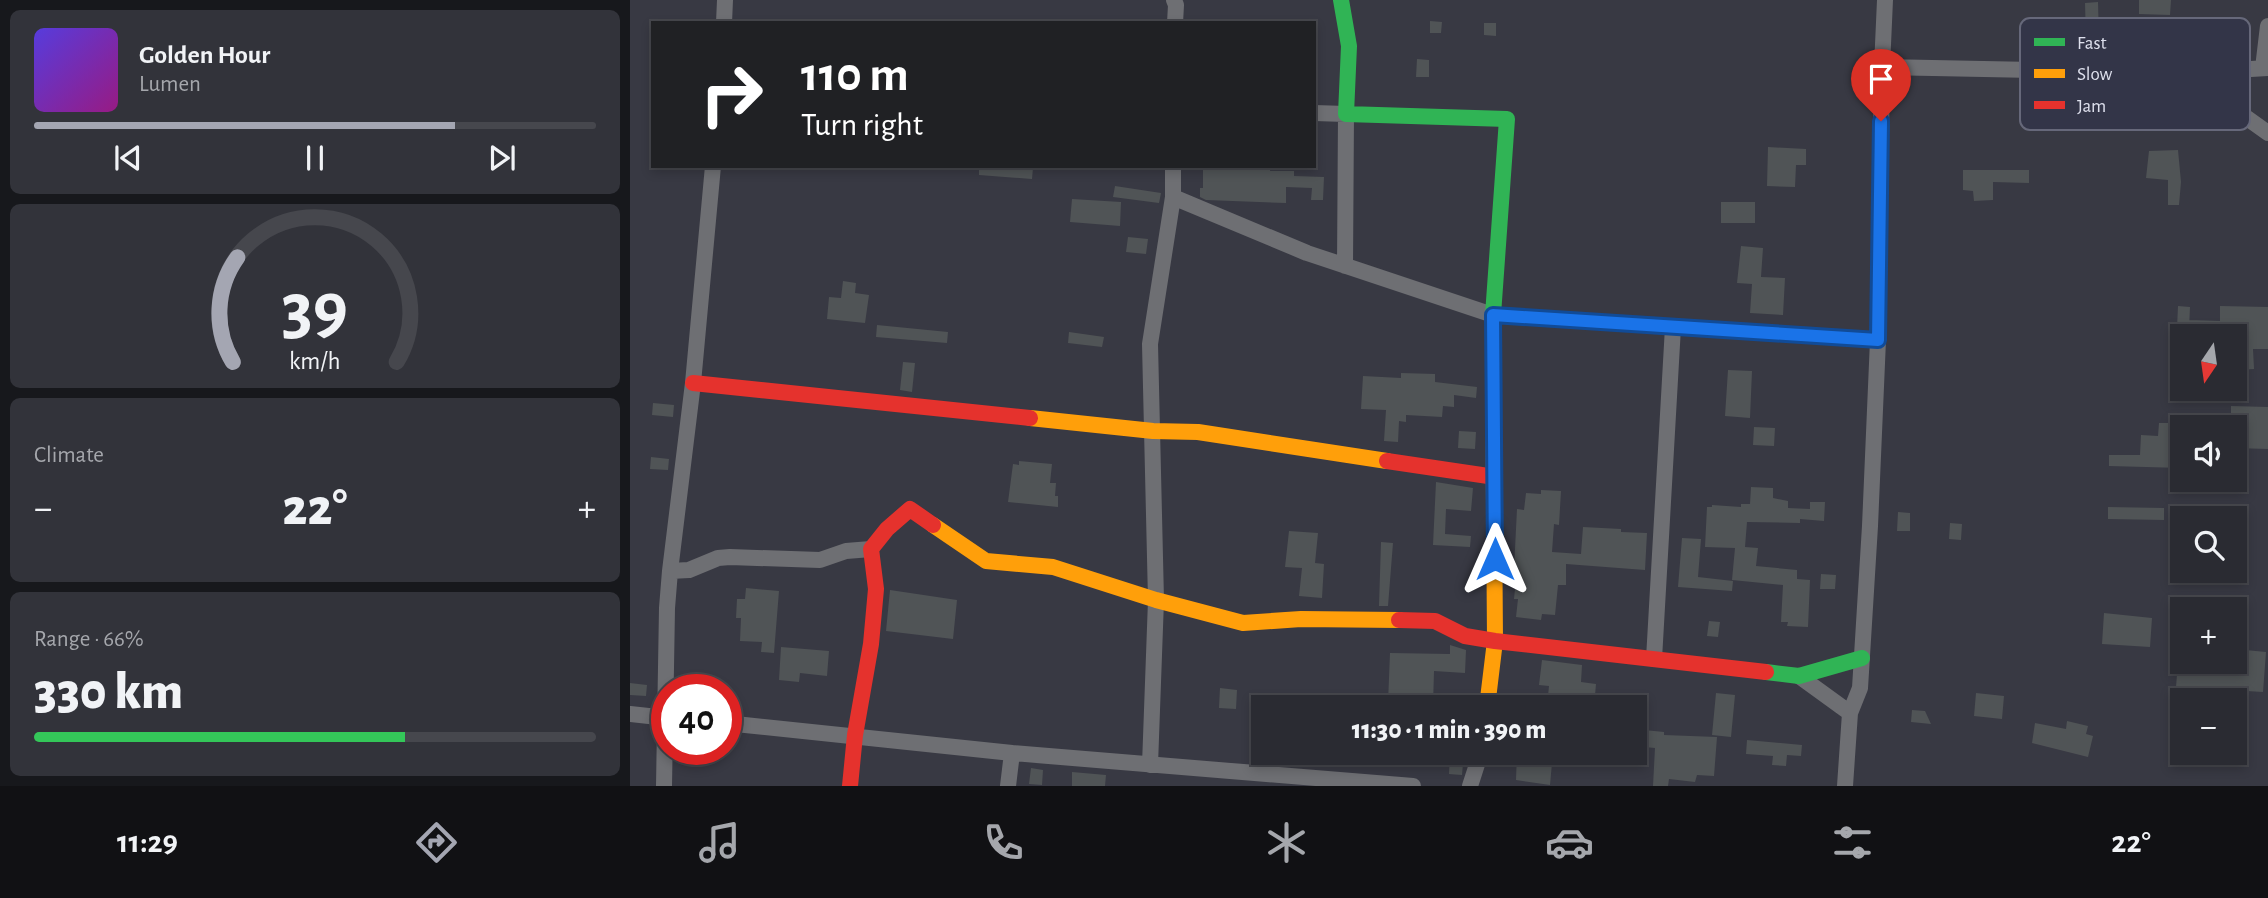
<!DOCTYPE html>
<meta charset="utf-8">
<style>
:root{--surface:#2a2b32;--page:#32333a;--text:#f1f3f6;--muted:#a5a7ac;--line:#46474d;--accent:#a4a6b2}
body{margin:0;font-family:"Alegreya Sans",sans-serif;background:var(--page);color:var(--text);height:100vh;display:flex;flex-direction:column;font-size:26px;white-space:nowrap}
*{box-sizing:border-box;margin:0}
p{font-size:23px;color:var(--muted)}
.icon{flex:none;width:38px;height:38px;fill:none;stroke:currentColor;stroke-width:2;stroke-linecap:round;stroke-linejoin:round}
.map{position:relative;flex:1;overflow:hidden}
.panel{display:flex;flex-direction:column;gap:10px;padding:10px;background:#17181c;width:630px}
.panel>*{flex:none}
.top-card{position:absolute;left:21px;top:21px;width:665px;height:147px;border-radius:0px;box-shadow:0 4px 10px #0003,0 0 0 2px var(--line);background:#202124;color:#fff;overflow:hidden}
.needle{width:46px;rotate:193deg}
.fabs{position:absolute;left:1540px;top:324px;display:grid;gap:14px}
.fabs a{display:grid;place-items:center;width:77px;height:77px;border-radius:0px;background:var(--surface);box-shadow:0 4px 10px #0003,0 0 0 2px var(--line);font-size:35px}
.speed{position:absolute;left:21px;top:674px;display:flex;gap:14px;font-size:35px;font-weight:700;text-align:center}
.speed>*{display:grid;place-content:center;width:91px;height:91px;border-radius:50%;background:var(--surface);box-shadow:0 4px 10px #0003,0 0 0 2px var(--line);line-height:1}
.speed .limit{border:10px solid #d22;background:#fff;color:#111}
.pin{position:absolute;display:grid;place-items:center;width:60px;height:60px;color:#fff;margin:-72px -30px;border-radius:50% 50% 50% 0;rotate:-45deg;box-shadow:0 0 7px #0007}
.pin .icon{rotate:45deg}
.me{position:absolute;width:77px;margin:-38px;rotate:0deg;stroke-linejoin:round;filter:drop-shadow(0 0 5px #0008)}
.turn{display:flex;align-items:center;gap:24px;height:147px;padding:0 35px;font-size:32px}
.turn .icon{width:91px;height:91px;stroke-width:2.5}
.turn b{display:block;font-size:49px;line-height:60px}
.big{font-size:52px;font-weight:800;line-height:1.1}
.panel .tile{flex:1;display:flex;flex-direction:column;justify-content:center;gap:10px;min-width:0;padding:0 24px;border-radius:10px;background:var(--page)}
.panel .dial{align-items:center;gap:0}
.dial svg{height:182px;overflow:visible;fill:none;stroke:var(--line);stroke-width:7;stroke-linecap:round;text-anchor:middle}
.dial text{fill:var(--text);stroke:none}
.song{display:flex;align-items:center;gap:21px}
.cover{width:84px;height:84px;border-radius:10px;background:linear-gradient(135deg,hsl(250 70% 55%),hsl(310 70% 35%))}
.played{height:7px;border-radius:4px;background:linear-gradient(90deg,var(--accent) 75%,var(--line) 75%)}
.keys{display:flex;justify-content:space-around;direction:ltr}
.heat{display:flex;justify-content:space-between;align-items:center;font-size:38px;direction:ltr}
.charge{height:10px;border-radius:5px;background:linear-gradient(90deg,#34c759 66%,var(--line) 0)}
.trip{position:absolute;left:621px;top:695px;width:396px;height:70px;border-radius:0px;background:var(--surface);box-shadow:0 4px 10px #0003,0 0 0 2px var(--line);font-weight:800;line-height:70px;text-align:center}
.menu{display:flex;height:112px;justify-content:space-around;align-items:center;background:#111114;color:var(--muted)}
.menu .icon{width:49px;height:49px}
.menu .selected{color:var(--accent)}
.menu b{font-size:32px;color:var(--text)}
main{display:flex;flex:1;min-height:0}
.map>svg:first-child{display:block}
.building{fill:#505456}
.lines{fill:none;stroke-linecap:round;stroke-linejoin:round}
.street{stroke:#6e6f73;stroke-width:16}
.fast{stroke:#30b455;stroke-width:16}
.slow{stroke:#ff9f0a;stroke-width:16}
.jam{stroke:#e5322d;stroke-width:16}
.route-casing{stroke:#114b97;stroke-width:18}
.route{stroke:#1a73e8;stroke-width:12}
.key{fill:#333548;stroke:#66687a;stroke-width:2}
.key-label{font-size:19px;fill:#dee0ed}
</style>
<main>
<section class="panel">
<div class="tile">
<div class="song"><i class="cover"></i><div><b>Golden Hour</b><p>Lumen</p></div></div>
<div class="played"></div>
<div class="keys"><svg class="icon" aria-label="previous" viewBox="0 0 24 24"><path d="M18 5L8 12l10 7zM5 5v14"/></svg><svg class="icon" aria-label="pause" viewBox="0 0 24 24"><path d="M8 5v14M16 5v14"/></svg><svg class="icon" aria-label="next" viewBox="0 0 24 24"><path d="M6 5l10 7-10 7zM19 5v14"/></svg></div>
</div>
<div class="tile dial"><svg viewBox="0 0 100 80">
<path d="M14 69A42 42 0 1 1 86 69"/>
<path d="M14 69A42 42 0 0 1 16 23" stroke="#a4a6b2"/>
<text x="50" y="56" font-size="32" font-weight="700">39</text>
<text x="50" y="72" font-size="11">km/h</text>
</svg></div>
<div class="tile"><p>Climate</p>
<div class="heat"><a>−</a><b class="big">22°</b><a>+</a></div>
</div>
<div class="tile"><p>Range · 66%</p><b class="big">330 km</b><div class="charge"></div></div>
</section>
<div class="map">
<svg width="1638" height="786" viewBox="0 0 1638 786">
<rect width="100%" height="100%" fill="#383943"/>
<path class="building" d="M1509,0H1541L1540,15L1509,14Z
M1468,2L1469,39H1456L1455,3Z
M800,21L812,22L811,33H800Z
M854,23H866V36L854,35Z
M787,59L799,60V77H786Z
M1138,147L1176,149V165H1166L1165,187L1137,186Z
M1548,150L1551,182L1549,205H1538V180L1516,178L1519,151Z
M349,166L403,168L402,179L349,175Z
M573,166H641L640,171H664V176L694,177L693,200H681L682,188L656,187V203L576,200L570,197V188H573Z
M1333,170H1399V183L1363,182V200L1344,201L1343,191L1333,190Z
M485,186L531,193L529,203L483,197Z
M442,199L491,202L490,226L440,222Z
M1091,202H1125V223H1091Z
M498,237L518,239L516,254L496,252Z
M1111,246L1133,248L1131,277L1155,278L1153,315L1120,313L1122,284L1107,283Z
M213,281L226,283L225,293L239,295L235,323L197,319L199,297L211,298Z
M1548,306L1560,307L1559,329L1547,328Z
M1590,306L1638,307V349H1623L1624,369L1607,370L1606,336L1559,334V320L1590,321Z
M247,325L318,332L317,343L246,337Z
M439,332L474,337L472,347L438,343Z
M273,362L285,363L282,392L270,390Z
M1098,370L1122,371L1120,418L1095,416Z
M771,373L805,374V382L847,387L846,398L824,395V407L813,406L812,417L776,415V422L769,421L768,442L754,441L756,410L731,409L733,376L771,378Z
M23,403L44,405L43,417L22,415Z
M1601,406L1638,407V449L1605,448V421H1601Z
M1538,420H1550V423H1552V468L1479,466V455H1510L1511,435L1528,436L1529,423H1538Z
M1124,427L1145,428L1144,446L1123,445Z
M829,431L846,432L845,449L828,448Z
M21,457L39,459L38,470L20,469Z
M389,461L422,464L420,483H426L425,496H428V507L378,502L383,464L389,465Z
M806,482L843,488L841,511L816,509L815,534L841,536L840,547L803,545Z
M1121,487L1143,488V498L1158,501V508L1180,509V502H1195L1194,521L1170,519V523L1117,522L1115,547L1128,548L1126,566L1167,570V579L1180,580L1178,627L1157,626L1158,622H1151L1153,585L1102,580L1105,548L1075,547L1077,507H1082V505L1111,507V504H1120Z
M911,490L931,491L929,525L924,524L922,552L951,554L953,527L991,529V532L1017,533L1015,570L936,564V585H928L925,615L912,614L911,620L886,617L888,599H884L887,569H884L887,509L894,510L896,493L911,494Z
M1478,507L1534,508V520L1478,519Z
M1268,512L1280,513V531H1267Z
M1320,523L1332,524L1331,540L1319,539Z
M659,531L688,533L685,563L694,564L692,598L669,596L672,568L655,567Z
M1052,538L1071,539L1068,577L1103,581L1102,591L1048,587Z
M751,542L763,543L758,606H749Z
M1191,574L1206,575L1205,589H1190Z
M116,588L149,591L144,653L131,652L132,642L110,641L111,618H106L107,599H115Z
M260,590L327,600L323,639L256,631Z
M1474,613L1522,618L1520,647L1472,644Z
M1079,621L1090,622L1088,637L1077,636Z
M820,645L836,650L835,673L804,671L803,706L758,703L760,653L820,654Z
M151,647L199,651L197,676L170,673L169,682L149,680Z
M1605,649L1636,652L1633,692L1600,690L1599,700H1588V694L1566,691L1565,700H1554L1555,688L1546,687L1548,662H1605Z
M912,660L952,665L951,682L966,684L964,707H934L935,698L918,696L919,686L909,685Z
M0,683L17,685L16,696L0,695Z
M590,688L607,690L606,709L589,708Z
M1086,693L1105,695L1101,737L1082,735Z
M1346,693L1374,696L1372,719L1344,716Z
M1282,710L1295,711L1301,724L1281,722Z
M1437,721L1458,726L1456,734L1463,736L1458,757L1402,743L1405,723L1436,729Z
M1004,729L1034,732V735L1087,737L1084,776L1067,775L1065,782L1039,779L1038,786H1023L1025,748L1004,746Z
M1117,740L1172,745L1171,756L1157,755L1156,766L1142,765L1143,756L1116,754Z
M820,752H834L832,775L819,774Z
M887,752H923L920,785L886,780Z
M401,768L413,770L412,785L399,784Z
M442,772L476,775L475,786H442Z"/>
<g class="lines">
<path class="street" d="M544,0L546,5L545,23
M94,23L95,0
M1252,67L1554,73L1638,68
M1633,68L1638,26
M1554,73L1638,133
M684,113L716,114L715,266
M543,197L677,253L863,315L1248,340
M40,571L63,383L83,166
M1024,659L1043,327
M1169,676L1220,713
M0,714L37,718
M96,723L382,753L783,786
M520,765L526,600L520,344L543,197V166
M34,786L37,608L40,571L59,570L88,558L100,557L190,560L216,551L241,549
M378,786L382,753
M840,786L851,752
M1215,786L1220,713L1230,688L1240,526L1248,340L1252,67L1255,0"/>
<path class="fast" d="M711,0L719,46L716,114L877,119L863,315V364
M1136,672L1169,676L1232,658"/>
<path class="slow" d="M400,418L523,431L568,432L757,461
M303,525L356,561L423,567L526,600L613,623L671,619L769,620
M857,707L865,641L863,364"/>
<path class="jam" d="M63,383L400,418
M757,461L865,477
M769,620L805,621L835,636L865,641L1136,672
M220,786L225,735L241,644L246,589L241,549L257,529L280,509L303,525"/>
</g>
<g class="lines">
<g class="route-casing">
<path id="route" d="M865,559L863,315L1248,340L1251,121"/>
</g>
<use href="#route" class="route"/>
</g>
<rect x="1390" y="18" width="230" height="112" rx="10" class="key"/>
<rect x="1404" y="38" width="31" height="8" fill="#30b455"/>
<rect x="1404" y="69" width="31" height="9" fill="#ff9f0a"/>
<rect x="1404" y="101" width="31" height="8" fill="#e5322d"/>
<g class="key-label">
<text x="1447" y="49">Fast</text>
<text x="1447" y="80">Slow</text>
<text x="1447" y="112">Jam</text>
</g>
</svg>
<div class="fabs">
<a><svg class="needle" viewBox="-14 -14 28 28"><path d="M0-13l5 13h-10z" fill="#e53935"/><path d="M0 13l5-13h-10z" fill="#a5a7ac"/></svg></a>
<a><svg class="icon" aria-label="sound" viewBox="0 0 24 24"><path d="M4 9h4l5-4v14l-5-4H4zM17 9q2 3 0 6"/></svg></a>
<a><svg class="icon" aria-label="search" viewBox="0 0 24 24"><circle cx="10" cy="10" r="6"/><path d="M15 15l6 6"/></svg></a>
<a>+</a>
<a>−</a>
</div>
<div class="speed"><div class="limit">40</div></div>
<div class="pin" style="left:1251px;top:121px;background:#d93025"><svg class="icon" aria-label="arrive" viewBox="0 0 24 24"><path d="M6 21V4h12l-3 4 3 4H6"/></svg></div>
<svg class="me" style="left:865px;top:559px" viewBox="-20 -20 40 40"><path d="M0-17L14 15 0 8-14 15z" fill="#1a73e8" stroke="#fff" stroke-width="4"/></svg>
<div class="trip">11:30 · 1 min · 390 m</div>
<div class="top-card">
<div class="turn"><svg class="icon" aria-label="right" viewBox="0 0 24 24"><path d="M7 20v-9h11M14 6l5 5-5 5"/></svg><div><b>110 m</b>Turn right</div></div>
</div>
</div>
</main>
<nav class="menu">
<b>11:29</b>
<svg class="icon selected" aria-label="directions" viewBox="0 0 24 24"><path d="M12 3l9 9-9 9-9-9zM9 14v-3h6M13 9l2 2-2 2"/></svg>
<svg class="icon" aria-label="music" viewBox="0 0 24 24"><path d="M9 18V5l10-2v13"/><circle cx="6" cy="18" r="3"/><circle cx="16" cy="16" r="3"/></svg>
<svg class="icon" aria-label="phone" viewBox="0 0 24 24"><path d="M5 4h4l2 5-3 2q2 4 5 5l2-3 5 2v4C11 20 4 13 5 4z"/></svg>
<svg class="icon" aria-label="climate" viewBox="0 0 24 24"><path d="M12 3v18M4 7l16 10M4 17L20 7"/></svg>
<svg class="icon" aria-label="car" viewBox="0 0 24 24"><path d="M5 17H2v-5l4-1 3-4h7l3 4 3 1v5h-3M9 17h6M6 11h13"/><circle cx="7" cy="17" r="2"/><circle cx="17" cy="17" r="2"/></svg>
<svg class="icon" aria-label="filters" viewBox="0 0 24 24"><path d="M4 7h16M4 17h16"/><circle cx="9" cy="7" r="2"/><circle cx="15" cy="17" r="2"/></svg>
<b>22°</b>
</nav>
